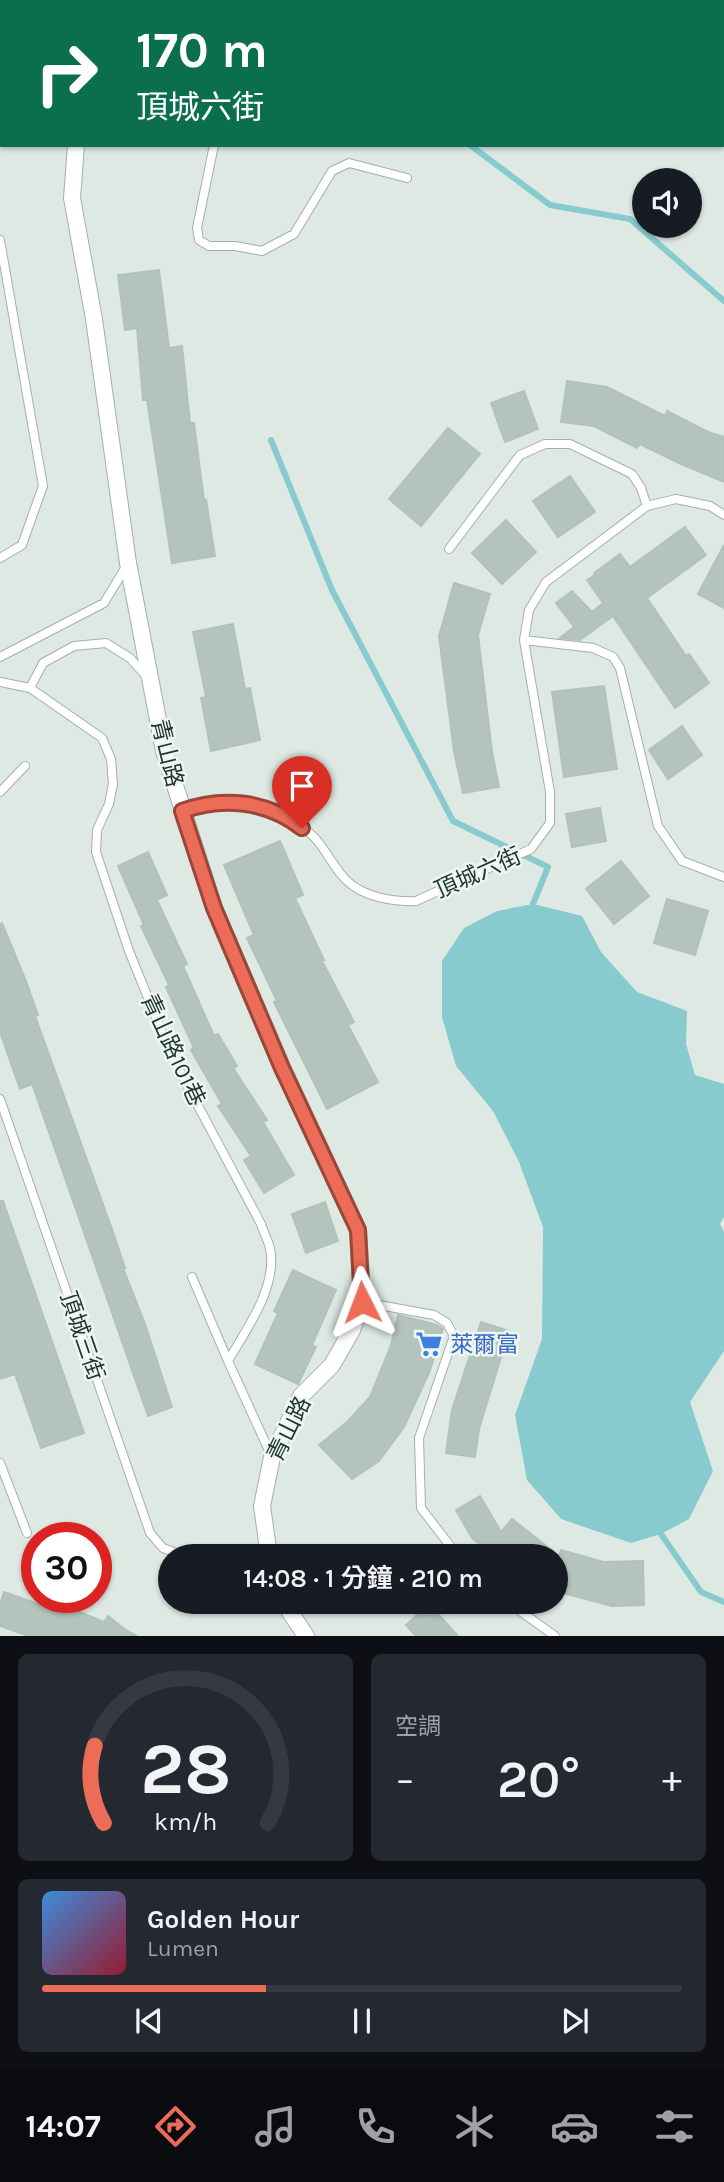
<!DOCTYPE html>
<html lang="zh-TW">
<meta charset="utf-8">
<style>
:root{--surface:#171b24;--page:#242831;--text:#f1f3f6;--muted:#9ea1a6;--line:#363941;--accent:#ed6c58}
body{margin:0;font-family:Karla,"Noto Sans TC",sans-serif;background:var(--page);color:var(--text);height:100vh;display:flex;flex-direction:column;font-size:26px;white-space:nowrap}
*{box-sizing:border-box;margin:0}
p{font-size:23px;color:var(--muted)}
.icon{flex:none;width:38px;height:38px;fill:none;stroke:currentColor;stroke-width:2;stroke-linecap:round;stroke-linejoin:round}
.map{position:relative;height:1636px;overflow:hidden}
.side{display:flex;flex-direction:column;gap:18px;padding:18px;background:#0d0f14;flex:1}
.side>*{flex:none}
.hud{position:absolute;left:0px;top:0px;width:724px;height:147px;box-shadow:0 2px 5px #0004;background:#0b6e4f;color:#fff;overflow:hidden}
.buttons{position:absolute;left:632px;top:168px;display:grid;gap:14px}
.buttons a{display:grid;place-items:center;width:70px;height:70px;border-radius:50%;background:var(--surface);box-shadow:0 2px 5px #0004;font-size:35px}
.speed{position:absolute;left:21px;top:1522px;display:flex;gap:14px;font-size:35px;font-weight:700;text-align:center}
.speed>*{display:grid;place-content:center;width:91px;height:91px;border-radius:50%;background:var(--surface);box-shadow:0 2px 5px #0004;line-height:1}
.speed .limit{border:10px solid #d22;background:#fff;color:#111}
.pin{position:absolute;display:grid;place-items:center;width:60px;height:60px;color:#fff;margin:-72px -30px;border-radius:50% 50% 50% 0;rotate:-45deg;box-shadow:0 0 7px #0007}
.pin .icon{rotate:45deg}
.me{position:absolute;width:77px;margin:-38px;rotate:357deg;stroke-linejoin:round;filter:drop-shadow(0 0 5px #0008)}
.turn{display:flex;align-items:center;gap:24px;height:147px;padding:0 21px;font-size:32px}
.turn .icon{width:91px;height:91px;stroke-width:2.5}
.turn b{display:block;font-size:49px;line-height:60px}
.big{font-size:52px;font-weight:600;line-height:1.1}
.side .widget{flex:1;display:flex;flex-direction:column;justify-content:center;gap:10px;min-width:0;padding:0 24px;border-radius:10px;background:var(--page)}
.side .dial{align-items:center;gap:0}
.dial svg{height:182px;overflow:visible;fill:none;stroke:var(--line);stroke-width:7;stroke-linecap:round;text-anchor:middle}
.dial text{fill:var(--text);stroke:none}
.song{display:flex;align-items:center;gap:21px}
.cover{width:84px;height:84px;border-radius:10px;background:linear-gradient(135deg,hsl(210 70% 55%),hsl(350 70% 35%))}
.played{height:7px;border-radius:4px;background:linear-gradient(90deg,var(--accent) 35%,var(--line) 35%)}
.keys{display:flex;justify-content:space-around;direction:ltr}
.heat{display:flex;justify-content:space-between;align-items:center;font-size:38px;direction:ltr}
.side .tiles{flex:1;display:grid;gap:18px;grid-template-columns:1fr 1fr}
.widget:last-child{grid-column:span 2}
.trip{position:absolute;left:158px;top:1544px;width:410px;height:70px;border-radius:35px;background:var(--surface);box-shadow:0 2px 5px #0004;font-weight:600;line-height:70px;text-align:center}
.tabs{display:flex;height:112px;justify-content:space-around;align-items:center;background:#090b0e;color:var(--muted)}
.tabs .icon{width:49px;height:49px}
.tabs .on{color:var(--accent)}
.tabs b{font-size:32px;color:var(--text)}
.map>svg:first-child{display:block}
.water{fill:#87cbce}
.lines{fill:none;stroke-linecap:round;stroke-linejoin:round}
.stream{stroke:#87cbce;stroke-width:6}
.building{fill:#b4c4bc;stroke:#b1c3b9;stroke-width:2}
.lane-casing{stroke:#a1b1a9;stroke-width:10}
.street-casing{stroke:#a1b1a9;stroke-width:18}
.lane{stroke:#fff;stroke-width:8}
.street{stroke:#fff;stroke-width:16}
.route-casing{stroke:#9a4639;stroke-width:18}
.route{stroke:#ed6c58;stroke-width:12}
.labels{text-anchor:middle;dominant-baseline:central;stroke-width:5;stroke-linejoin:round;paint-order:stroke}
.street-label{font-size:23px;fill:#20392f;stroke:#eff6f1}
.shop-label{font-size:23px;fill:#366cbe;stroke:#eff6f1;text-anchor:start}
</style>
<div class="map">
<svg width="724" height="1636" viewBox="0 0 724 1636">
<rect width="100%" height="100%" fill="#dee9e3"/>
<path class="water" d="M533,904L582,916L601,952L637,992L687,1011L686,1044L695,1075L724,1084V1217L720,1224L724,1232V1351L690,1402L713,1471L689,1519L661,1534L631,1543L561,1519L527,1480L515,1415L542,1339L543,1227L519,1162L493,1111L456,1066L442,1017V961L464,928L497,911Z"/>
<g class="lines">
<path class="stream" d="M203,0L204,2
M470,145L550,205L630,219L724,301
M271,440L332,590L453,821L548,867L533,904
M661,1534L701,1592L724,1602"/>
</g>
<path class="building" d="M159,270L169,348L182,346L190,423H194L204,501L206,500L215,556L172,563L147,400H143L137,328L125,330L118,275Z
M567,381L607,387L665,416L667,411L708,432L724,437V482L681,464L640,444L637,448L594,426L561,422Z
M524,391L538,429L505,442L491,403Z
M448,428L480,454L421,526L389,499Z
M570,476L595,512L558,537L533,501Z
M506,520L536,552L502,584L472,553Z
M685,527L706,555L647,598L686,656L689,654L709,683L675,708L613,616L580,640L560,638L574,627L556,603L572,591L592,612L603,603L587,580L595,575L594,573L620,554L630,567Z
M724,545V608L698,594Z
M454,583L490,594L478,635L492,752L499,787L463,793L454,751L439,636Z
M233,624L245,689L250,688L260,740L211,751L201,698L206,697L193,632Z
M604,686L617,769L564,777L552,692Z
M682,726L702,755L668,779L649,750Z
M600,808L606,841L572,847L566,814Z
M280,841L303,895L295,898L324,960L322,961L354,1022L348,1025L378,1082L327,1109L274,1002L277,1001L247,938L254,935L224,865Z
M148,852L167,895L157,900L187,964L183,966L214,1036L218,1034L237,1066L233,1068L267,1120L263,1122L294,1175L264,1193L244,1160L251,1156L218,1106L222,1104L191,1050L194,1048L166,987L169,985L141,926L144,925L118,866Z
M621,861L649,896L614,924L586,889Z
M667,899L708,911L695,955L654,943Z
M2,923L26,981L38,1015L35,1016L113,1232L125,1268H123L145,1324L172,1407L148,1416L36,1095L32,1084L20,1089L0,1032V924Z
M0,1201H3L84,1433L41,1448L15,1374L0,1379Z
M325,1202L338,1241L306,1253L292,1214Z
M293,1270L336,1290L312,1345L316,1347L298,1384L255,1364L278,1313L274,1311Z
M398,1315L437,1325L443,1329L429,1373L404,1427L379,1461L352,1479L319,1445L347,1422L370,1397L391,1345Z
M481,1322L509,1331L479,1429L475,1457L446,1453L452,1410Z
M480,1496L501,1532L512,1519L559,1556H495L472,1538L456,1510Z
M561,1550L603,1562L643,1561L644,1605L612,1606L555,1591V1573Z
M4,1592L55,1610L58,1603L104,1622L108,1616L127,1631L137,1636H29L0,1626V1604Z
M429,1604L458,1636H416L406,1625Z"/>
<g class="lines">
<g class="lane-casing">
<path id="lane" d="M18,0L19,2
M102,0L104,2
M176,0L177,2
M214,145L197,228L199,240L209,246H235L262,251L294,234L332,171L349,163L407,178
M0,240L43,486L22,545L0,558
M449,549L520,455L545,444H570L632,474L641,488L647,506
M524,640L593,648L613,657L620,668L658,826L682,861L724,877
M0,657L104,603L127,565
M0,682L30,688L102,738L111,759L113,784L109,804L97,830L96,852L129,951L172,1057L261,1224C264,1234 271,1245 271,1255C274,1292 246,1330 228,1361L272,1457
M30,688L43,663L74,646L106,643L130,658L146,676
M0,792L25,766
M182,811C226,795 279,803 313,836C326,849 333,867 346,880C363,897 393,902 416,901L531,849L550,823V792L524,640L529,610L546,582L647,506L676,499L710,506L724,515
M0,1099L150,1533L163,1548L184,1556
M192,1277L228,1361
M362,1302L434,1315L447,1323L454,1336L419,1438L421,1508L458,1556
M0,1463L27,1533
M506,1601L555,1636"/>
</g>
<g class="street-casing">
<path id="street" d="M118,2L119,0
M76,145L72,198L94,319L128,563L164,751L214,908L282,1067L358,1230L362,1302L352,1330L332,1365L301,1396L272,1457L262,1506L269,1556
M285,1601L290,1612L306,1636"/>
</g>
<use href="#lane" class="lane"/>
<use href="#street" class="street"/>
</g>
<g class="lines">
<g class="route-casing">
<path id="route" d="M302,828C267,801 223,796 182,811L214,908L282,1068L358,1230L362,1302"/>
</g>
<use href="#route" class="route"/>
</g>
<defs>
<g id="supermarket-bare" transform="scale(2.1)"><path d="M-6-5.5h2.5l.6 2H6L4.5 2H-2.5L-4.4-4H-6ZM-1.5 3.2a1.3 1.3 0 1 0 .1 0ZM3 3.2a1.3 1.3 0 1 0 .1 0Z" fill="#3f7fe0" stroke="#eff6f1" stroke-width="2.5" paint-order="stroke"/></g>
</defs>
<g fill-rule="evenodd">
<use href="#supermarket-bare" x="429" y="1344"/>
</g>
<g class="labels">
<g class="street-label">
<text transform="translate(167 753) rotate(76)">青山路</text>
<text transform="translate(478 873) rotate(-24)">頂城六街</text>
<text transform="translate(173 1050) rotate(65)">青山路101巷</text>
<text transform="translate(82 1336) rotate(71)">頂城三街</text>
<text transform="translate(289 1429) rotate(-64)">青山路</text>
</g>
<g class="shop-label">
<text x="450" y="1344">萊爾富</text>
</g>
</g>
</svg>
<div class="buttons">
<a><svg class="icon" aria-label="sound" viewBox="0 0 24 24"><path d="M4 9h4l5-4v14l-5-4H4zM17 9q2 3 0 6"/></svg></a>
</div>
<div class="speed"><div class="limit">30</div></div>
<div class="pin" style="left:302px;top:828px;background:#d93025"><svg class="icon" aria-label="arrive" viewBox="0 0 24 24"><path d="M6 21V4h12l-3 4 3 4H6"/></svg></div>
<svg class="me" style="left:362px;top:1302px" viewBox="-20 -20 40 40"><path d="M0-17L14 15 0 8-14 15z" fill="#ed6c58" stroke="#fff" stroke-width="4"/></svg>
<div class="trip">14:08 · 1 分鐘 · 210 m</div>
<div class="hud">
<div class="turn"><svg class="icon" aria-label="right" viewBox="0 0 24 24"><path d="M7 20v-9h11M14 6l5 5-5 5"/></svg><div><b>170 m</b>頂城六街</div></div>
</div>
</div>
<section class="side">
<div class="tiles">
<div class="widget dial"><svg viewBox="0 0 100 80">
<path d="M14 69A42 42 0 1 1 86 69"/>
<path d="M14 69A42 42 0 0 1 10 35" stroke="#ed6c58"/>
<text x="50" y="56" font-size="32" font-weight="700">28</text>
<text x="50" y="72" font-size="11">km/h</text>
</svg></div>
<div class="widget"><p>空調</p>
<div class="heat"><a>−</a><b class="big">20°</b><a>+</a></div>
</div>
<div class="widget">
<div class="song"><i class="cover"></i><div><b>Golden Hour</b><p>Lumen</p></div></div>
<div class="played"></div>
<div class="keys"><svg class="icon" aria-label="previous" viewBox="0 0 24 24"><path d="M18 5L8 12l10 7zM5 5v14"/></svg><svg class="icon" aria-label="pause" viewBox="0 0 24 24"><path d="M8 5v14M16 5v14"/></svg><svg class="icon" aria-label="next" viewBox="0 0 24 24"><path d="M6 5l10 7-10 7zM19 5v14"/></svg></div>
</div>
</div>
</section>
<nav class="tabs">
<b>14:07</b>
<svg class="icon on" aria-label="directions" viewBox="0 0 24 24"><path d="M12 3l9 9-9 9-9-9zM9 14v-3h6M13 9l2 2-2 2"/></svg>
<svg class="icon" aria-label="music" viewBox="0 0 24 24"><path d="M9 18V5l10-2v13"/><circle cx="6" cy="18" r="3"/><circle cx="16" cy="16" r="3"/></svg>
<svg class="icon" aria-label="phone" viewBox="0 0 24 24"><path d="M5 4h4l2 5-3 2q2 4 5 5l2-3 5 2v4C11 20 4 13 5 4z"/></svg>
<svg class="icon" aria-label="climate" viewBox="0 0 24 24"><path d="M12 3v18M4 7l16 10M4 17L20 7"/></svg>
<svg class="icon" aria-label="car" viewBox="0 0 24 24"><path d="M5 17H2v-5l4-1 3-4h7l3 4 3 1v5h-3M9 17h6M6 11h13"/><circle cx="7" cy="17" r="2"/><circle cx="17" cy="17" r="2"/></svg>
<svg class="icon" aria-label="filters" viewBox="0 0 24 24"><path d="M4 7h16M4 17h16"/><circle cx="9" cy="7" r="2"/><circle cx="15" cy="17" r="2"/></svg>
</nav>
